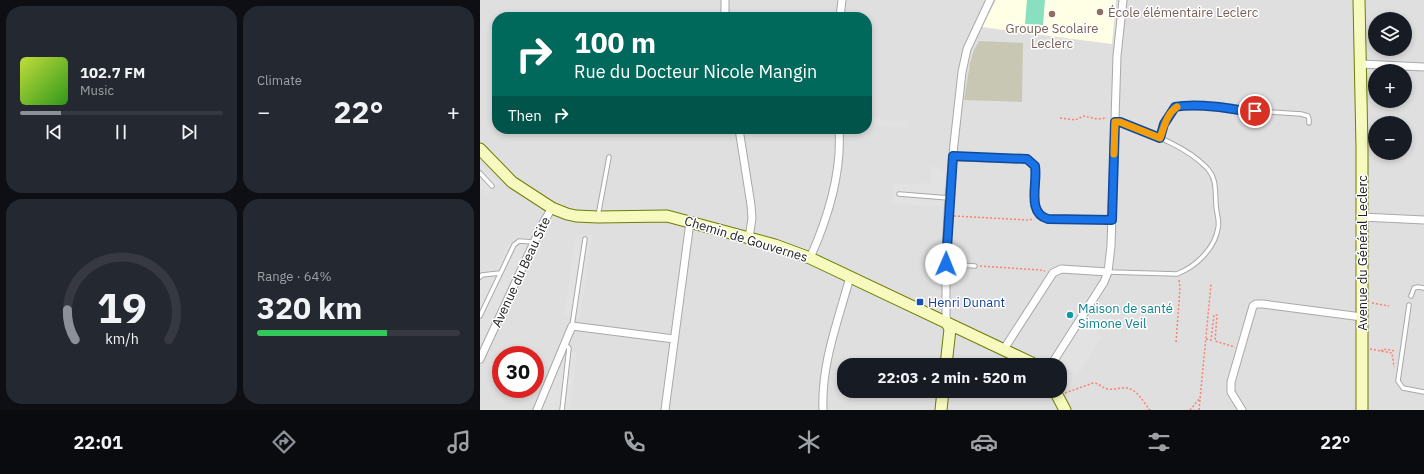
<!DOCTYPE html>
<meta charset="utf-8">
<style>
:root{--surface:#171b24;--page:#242831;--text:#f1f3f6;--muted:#9ea1a6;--line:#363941;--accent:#8c9099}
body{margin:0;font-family:"IBM Plex Sans",sans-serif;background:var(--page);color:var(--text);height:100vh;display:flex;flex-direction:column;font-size:15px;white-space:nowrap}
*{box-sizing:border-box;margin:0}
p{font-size:13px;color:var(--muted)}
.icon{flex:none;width:22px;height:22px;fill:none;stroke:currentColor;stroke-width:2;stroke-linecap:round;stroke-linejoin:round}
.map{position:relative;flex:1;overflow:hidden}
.sheet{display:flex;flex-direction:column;gap:6px;padding:6px;background:#0d0f14;width:480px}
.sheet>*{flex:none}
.hud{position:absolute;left:12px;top:12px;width:380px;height:122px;border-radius:16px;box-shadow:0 2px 6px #0003;background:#00695c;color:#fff;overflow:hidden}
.buttons{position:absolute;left:888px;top:12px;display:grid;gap:8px}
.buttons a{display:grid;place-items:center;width:44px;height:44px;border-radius:50%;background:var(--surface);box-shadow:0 2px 6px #0003;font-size:20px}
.speed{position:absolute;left:12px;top:346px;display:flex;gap:8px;font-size:20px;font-weight:700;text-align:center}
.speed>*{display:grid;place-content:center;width:52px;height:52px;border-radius:50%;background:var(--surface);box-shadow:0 2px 6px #0003;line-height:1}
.speed .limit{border:6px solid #d22;background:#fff;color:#111}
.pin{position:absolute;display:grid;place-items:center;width:34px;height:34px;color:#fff;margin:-17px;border:2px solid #fff;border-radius:50%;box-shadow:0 1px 4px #0007}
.me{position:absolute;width:44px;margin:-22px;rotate:1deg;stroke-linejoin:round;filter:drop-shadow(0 0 3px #0008)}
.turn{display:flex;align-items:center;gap:14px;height:84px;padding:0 16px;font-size:18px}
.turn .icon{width:52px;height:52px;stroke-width:2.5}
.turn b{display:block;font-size:28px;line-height:34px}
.then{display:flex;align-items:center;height:38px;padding:0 16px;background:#0003;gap:8px;font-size:15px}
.big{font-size:30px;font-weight:800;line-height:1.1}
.sheet .card{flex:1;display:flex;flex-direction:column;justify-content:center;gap:6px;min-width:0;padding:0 14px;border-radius:16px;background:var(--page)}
.sheet .dial{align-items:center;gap:0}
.dial svg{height:104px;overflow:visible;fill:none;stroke:var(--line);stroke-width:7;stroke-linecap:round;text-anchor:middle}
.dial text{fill:var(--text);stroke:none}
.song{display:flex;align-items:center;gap:12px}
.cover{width:48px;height:48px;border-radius:6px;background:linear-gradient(135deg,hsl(70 70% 55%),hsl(110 70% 35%))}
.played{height:4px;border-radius:2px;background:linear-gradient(90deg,var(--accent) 20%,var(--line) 20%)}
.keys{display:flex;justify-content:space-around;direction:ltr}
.heat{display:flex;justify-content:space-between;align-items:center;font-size:22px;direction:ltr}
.charge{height:6px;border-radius:3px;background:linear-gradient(90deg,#34c759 64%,var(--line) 0)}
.sheet .tiles{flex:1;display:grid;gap:6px;grid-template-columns:repeat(2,1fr)}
.trip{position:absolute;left:357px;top:358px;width:230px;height:40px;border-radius:16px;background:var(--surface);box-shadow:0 2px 6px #0003;font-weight:800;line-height:40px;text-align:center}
.dock{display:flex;height:64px;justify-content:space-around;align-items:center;background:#090b0e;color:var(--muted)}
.dock .icon{width:28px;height:28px}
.dock .active{color:var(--accent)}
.dock b{font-size:18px;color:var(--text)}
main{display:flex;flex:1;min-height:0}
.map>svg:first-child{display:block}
.residential{fill:#e0dfdf;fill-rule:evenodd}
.education{fill:#ffffe5}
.construction{fill:#c7c7b4}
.pitch{fill:#88e0be}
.parking{fill:#e2e2e2}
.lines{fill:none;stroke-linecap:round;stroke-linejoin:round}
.lane-casing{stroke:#a9a9a9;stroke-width:5.5}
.street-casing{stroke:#a9a9a9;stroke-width:9}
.secondary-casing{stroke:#707d05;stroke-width:13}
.path{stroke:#fa8072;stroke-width:1.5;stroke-dasharray:2 2;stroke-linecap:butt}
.lane{stroke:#fff;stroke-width:3.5}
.street{stroke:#fff;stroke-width:7}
.secondary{stroke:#f7fabf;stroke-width:11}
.route-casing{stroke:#114b97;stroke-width:10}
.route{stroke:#1a73e8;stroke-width:7}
.slow{stroke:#f59e0b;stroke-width:7}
.education-dot{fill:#8d6e63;stroke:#fff;stroke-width:1.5}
.transit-dot{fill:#1a4fb4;stroke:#fff;stroke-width:1.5}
.culture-dot{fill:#0f9aa8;stroke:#fff;stroke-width:1.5}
.labels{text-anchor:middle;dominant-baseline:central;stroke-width:3;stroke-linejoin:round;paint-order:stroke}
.education-label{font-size:13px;fill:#785e54;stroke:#fff;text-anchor:start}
.street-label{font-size:13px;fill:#222;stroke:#fff}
.transit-label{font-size:13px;fill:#164399;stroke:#fff;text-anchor:start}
.culture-label{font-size:13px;fill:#0d838f;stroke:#fff;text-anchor:start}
</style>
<main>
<section class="sheet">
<div class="tiles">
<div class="card">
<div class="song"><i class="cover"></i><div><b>102.7 FM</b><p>Music</p></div></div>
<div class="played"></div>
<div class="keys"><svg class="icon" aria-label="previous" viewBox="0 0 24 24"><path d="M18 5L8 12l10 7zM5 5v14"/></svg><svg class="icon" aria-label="pause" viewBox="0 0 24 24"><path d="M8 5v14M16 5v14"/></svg><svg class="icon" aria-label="next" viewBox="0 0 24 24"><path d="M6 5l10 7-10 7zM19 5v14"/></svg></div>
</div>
<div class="card"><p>Climate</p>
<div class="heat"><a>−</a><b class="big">22°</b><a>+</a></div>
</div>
<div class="card dial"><svg viewBox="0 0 100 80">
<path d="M14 69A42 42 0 1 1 86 69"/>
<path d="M14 69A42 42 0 0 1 8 46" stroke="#8c9099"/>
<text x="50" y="56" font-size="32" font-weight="700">19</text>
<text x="50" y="72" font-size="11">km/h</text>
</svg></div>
<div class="card"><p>Range · 64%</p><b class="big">320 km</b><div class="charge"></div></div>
</div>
</section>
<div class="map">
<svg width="944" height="410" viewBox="0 0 944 410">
<rect width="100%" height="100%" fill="#f2efe9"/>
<path class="residential" d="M0,0H944V410H0ZM17,17H387V129H17ZM895,19H925V49H895ZM895,71H925V101H895ZM895,123H925V153H895ZM21,355H55V389H21ZM364,365H580V391H364Z"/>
<path class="education" d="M516,0H636L632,44L502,27Z"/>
<path class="construction" d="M499,41L543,43L542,102L484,100L490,63L494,50Z"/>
<path class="pitch" d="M547,0H565L563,25L545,24Z"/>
<path class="parking" d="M387,115L405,120L428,122L427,128L403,126L390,123L389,128H387Z
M0,163L19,183L6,195L0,188Z
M452,166L465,171L463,207L413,204L414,184L451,183L450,168Z
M96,234L112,236L100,319L84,317Z
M38,237L54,238L1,348L0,347V271L16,269L27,246Z
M614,303L630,312L616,332L622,336L598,376L577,364Z
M86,351L97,352L90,410H60Z"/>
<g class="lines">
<g class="lane-casing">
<path id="lane" d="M680,138L685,124L695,107L704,105L753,109L767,112L775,111L821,114L828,116L829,119V123
M0,173L12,186
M419,194L469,198
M118,216L129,157
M466,264L495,266
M628,272L697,274C715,267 735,249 738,228C740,221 736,212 736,204C735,190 737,178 726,167C703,144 670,134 640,123L635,122
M0,277L2,275L20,273
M931,296L934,288L938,287L944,288
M929,305L918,381L923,388L944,392
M0,316L34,245L39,241L54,242
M92,326L105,239
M82,410L89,348L85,344"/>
</g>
<g class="street-casing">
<path id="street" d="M245,17V0
M360,17L362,0
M881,64L944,67
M259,129L271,205L272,218L269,238
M473,157L547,159L555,166C558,183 546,212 568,219L632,220
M882,217L944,220
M330,258C347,220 362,172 359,129
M467,323L466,315V250L469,198L474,144L482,72L487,49L510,0
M524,349L573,273L581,269L628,272
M0,359L63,223L72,208
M571,365L624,282L628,272L631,246L637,56L643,0
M57,410L92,326L194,339
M185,410L210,222
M343,410C341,364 358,321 370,277
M762,410L751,392V382L773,306L776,304H783L882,317"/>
</g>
<g class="secondary-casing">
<path id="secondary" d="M879,0L882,147V410
M0,149L32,182L72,208L87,214L96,216L118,217L187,216L269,238L295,245L330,258L556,365
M466,365L470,329L467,323
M575,391L585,410
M461,410L463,391"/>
</g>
<path class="path" d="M580,118L595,120L604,116L617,119L627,118
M474,216L548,220L554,219
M500,266L560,270L565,271
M892,303L909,306
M726,339L731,340L734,315H737L735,341L755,347
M696,342L700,288L699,280
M890,349L912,353L914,367
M901,351L903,349L916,351
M585,393L613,383C619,383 622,388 628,389C634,390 641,387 647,388C658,390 663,402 670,410
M710,410L720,398
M719,410L731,284"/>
<use href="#lane" class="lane"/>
<use href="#street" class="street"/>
<use href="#secondary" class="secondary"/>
</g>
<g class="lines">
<g class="route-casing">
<path id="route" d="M466,264L473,156L547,159L555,166C558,183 546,213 568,219L632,220L635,122H640L680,138L684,124L695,107C710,104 737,106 753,109C761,110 767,112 775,111"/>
</g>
<use href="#route" class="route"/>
<path class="slow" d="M634,154L635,122H640L680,138C684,127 687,113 697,107"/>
</g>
<g class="education-dot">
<circle cx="620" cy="12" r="4"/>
<circle cx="572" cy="14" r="4"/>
</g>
<rect class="transit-dot" x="436" y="298" width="8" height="8" rx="2"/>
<circle class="culture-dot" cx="590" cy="315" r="4"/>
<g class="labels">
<g class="education-label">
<text x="628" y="12">École élémentaire Leclerc</text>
<text x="572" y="28" text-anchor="middle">Groupe Scolaire<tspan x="572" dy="15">Leclerc</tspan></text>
</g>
<g class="street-label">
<text transform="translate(266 239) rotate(17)">Chemin de Gouvernes</text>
<text transform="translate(882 253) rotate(-90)">Avenue du Général Leclerc</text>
<text transform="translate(41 272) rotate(-65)">Avenue du Beau Site</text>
</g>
<g class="transit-label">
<text x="448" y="302">Henri Dunant</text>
</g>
<g class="culture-label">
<text x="598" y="308">Maison de santé<tspan x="598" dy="15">Simone Veil</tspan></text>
</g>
</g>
</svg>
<div class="buttons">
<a><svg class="icon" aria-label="layers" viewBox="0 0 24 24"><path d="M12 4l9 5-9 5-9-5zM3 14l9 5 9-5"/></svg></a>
<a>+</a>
<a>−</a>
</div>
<div class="speed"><div class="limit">30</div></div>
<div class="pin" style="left:775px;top:111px;background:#d93025"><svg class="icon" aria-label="arrive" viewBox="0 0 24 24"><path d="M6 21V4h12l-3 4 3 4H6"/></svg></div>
<svg class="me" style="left:466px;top:264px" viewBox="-20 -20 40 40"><circle r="19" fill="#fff"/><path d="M0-13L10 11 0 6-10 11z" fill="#1a73e8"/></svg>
<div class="trip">22:03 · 2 min · 520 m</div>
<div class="hud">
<div class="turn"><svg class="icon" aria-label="right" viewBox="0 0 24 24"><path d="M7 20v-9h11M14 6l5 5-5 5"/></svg><div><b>100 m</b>Rue du Docteur Nicole Mangin</div></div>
<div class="then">Then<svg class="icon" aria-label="right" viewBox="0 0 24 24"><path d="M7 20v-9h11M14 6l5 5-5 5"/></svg></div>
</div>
</div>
</main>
<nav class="dock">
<b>22:01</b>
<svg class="icon active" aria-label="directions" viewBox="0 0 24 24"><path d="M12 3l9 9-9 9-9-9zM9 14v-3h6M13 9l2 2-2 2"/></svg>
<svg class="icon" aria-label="music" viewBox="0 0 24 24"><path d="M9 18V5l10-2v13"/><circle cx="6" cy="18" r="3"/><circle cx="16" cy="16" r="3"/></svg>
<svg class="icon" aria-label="phone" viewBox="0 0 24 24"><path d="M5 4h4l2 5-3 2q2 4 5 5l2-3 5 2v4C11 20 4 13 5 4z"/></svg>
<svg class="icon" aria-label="climate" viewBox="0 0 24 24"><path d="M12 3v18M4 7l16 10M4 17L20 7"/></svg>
<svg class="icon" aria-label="car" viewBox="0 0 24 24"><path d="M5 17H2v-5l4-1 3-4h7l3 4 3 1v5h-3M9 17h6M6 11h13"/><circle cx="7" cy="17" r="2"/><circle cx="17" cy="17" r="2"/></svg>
<svg class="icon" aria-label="filters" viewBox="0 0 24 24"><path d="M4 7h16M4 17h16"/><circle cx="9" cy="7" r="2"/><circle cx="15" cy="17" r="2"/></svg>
<b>22°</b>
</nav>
